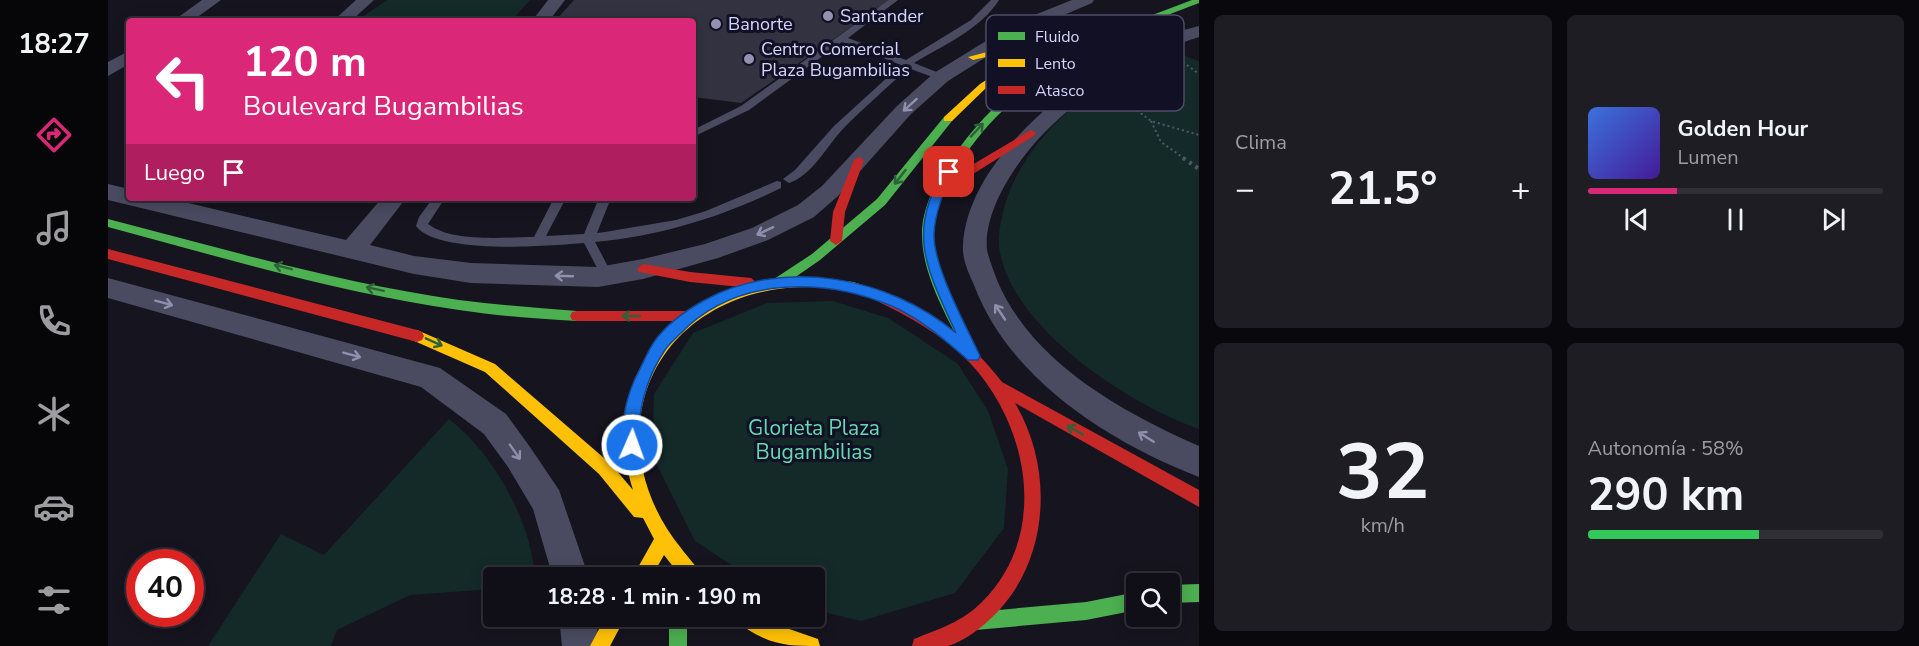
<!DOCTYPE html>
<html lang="es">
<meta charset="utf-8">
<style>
:root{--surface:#100f17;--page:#1e1d24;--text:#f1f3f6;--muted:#9c9ca1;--line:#302f36;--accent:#db2777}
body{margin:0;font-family:"Nunito Sans",sans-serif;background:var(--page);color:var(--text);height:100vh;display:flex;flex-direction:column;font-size:22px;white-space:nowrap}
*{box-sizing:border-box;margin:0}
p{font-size:20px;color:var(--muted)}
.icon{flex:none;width:33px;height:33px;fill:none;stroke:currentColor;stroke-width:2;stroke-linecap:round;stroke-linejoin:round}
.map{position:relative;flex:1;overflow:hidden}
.drawer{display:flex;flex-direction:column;gap:15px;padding:15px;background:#09080d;width:720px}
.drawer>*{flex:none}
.guide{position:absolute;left:18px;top:18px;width:570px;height:183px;border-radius:6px;box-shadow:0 3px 15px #0003,0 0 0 2px var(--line);background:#db2777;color:#fff;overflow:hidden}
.tools{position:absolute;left:1018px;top:573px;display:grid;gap:12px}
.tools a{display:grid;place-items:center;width:54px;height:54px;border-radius:6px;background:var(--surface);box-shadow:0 3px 15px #0003,0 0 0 2px var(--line);font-size:30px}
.speed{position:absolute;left:18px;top:549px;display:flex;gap:12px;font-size:30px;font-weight:700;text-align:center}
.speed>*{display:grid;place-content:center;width:78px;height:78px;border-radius:50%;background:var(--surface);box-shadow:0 3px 15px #0003,0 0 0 2px var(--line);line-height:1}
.speed .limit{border:9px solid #d22;background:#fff;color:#111}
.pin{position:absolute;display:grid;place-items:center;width:51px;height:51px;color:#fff;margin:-26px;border-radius:12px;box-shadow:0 3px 9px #0006}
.me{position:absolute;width:66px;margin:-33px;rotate:2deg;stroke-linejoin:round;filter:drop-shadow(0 0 4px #0008)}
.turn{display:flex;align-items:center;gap:21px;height:126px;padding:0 18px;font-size:27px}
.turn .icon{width:78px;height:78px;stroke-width:2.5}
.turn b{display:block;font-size:42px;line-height:51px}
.then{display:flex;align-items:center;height:57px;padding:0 18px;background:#0003;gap:12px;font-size:22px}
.big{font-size:45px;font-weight:700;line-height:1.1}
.drawer .widget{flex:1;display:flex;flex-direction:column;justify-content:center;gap:9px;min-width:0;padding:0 21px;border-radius:9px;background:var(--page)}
.drawer .dial{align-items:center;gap:0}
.dial b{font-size:78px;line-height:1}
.song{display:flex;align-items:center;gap:18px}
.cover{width:72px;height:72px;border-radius:9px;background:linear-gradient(135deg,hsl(220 70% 55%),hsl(260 70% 35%))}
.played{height:6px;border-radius:3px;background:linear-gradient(90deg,var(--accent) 30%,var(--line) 30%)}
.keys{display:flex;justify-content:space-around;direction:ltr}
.heat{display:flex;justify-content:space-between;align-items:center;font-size:33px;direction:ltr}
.charge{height:9px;border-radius:4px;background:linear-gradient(90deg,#34c759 58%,var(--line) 0)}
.drawer .tiles{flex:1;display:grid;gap:15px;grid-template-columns:repeat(2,1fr)}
.trip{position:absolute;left:375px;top:567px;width:342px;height:60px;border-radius:6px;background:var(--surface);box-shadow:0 3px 15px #0003,0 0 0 2px var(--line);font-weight:700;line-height:60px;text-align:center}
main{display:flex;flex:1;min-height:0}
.tab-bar{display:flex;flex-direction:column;width:108px;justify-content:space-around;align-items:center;background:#060609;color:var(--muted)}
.tab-bar .icon{width:42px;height:42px}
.tab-bar .on{color:var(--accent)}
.tab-bar b{font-size:27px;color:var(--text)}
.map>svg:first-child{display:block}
.green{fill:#132a29}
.building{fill:#333241}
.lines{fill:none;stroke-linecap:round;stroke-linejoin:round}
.path-far1{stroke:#4b5b66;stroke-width:2;stroke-dasharray:2 3;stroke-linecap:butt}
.path{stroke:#4b5b66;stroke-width:4;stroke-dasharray:3 4.5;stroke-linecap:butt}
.lane{fill:#4a4b60;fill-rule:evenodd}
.street{fill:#4a4b60;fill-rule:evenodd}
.fast{fill:#4caf50;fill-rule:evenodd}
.slow{fill:#ffc107;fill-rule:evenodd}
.jam{fill:#c62828;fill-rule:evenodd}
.oneway{stroke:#9090ae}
.oneway2{stroke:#2e603a}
.route{fill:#1a73e8;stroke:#114b97;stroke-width:1.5}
.poi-dot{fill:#9291af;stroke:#111024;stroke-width:2}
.labels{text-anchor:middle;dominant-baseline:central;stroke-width:6;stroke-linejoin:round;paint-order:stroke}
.far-poi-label{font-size:18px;fill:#d6d5fd;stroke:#111024;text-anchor:start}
.park-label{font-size:21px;fill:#64dab2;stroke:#111024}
.key{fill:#111024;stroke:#4c4b65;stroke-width:1.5}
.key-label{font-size:16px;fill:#d6d5fd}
</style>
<main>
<nav class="tab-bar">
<b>18:27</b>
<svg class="icon on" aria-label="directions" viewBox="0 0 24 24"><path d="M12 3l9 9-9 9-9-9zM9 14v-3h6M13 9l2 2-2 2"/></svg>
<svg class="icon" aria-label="music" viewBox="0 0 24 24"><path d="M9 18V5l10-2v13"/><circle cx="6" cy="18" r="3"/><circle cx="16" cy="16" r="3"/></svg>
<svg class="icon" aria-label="phone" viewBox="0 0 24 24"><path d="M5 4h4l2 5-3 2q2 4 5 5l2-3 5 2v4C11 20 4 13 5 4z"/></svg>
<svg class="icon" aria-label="climate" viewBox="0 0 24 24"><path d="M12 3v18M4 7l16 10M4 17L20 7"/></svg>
<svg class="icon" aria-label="car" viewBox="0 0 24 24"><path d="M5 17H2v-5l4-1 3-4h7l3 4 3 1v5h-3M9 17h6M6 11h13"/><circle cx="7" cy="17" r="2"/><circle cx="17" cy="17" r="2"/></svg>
<svg class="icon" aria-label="filters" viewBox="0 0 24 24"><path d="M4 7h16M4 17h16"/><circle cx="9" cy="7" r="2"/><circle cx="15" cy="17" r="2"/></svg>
</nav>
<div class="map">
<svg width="1091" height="646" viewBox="0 0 1091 646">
<rect width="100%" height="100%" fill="#15141f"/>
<path class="green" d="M279,0H422L403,21H248Z
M1055,52H1066L1091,61V429C1021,405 900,326 891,246C890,231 894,215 898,201C923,129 988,82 1055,52Z
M725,301L780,318L850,364L880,411L900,469L896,528L847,593L753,621L707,610L706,578L641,577L587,541L544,455L546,394L585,333L659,303Z
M341,419C374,444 400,485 415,524C422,541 424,560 429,577L386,578L385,589L302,595L229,630L223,646H100L173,534L216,555Z"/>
<path class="building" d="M466,0H782L633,103L585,97V21H447Z"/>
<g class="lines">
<path class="path-far1" d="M1071,59L1091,74
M1005,92L1043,121L1091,135
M1043,121L1053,142L1077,159"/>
<path class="path" d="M1075,158L1091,169"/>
<path class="lane" d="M781,0H790L740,38L798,60L863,20L883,0H891C873,29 834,46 806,63L836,75V79H830L800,68C778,89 754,109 733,131C718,148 703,176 681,183L675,179L687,170L726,126L793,65L734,42L641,110L585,137V130L633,106Z
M669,181L673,182V188C614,217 553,236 487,242L505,276L499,281L495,279L476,243C441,246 329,255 308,226L311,217L325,198H337L320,224C345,243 396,237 426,237L446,198H458L438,236L476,234L491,198H503L489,233L497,232L568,220L598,211Z"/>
<path class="street" d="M94,0H113L84,21H65Z
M248,0H266L243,21H225Z
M440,0H457L441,21H424Z
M964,0H986L984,3L921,30L840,81L803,114L730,196L706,217L660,240L610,258L535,279L490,287L363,283L306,274L0,200V184L21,189V198H59L238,240L274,198H298L262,245L306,256L363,263L490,267L535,259L597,244L644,228L690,205L714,186L789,106L826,73L909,22Z
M1091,26V37C1033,55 982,88 938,131C911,158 875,209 879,250C881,260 886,271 889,280C923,362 1014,412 1091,446V477C1001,442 901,379 866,285C861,274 854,259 855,246C857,197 893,151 927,119C973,76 1029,41 1091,26Z
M21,51V64L0,76V62Z
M0,278L332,368L398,414L422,447L451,490L481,578H445L425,509L400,467L376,434L313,387L0,298Z
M451,616H487L492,646H454Z"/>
<path class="fast" d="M1084,0H1091V3C999,38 912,73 855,158C840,180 825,207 826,234C827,276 851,313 869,349L867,353L862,355L857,353C839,316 814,276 814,234C814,207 829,179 844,158C906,68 985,37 1084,0Z
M840,116L845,119L844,121L777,205L712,260L676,285H666L665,282L666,279L704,254L769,199L836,117Z
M0,219C116,249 232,283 351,300C390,305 429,308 469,311L474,312L476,316L474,320L469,321C429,319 390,316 351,310C232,293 116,258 0,227Z
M1091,584V602L1062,603V585Z
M1029,592V610L978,620L868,630L861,628L859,621L861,614L868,612L978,602Z
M561,616H579V646H561Z"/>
<path class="slow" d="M926,40L929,41V45L865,60L860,57Z
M931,45L938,47L878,88L844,121H836V117L872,84Z
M702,277L745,282L777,292L779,296L772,301C748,293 726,287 701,287C596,286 513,362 535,471C541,499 555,526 573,548C580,558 590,567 595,578H574L556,555L543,578H524L546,539L535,518L526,517L491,474L377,372L304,340L302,336L304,332L309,330L387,364L503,464L525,490C485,365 583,279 702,277Z
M498,616H518L502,646H482Z
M626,616H653L664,623L710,639L712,646C682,646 666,646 639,629C633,625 629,623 626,616Z"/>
<path class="jam" d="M923,130L928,133L927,135L838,191H830V185Z
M751,157L756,160L737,212L734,241L728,245L722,241L725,212L746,160Z
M0,249L309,330L314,332L316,336L314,340L309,342L0,259Z
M535,264L582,272L643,278L649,283L643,288L582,282L531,272L529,269Z
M772,291C821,307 863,342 894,382L1091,490V507L907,403C948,472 941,568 879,622C869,631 854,642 840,646C829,646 815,646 804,646L806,639C831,629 854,622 874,602C941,536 922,427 862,363C835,335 802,317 767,300L765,296Z
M469,311H581L586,312L588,316L586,320L581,321H469L464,320L462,316L464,312Z"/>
</g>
<defs><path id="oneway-shaft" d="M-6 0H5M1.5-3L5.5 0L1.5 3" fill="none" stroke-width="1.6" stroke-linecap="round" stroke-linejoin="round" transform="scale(1.5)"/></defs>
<g class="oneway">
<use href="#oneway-shaft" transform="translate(802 105) rotate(138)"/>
<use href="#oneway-shaft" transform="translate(657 231) rotate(155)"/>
<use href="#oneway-shaft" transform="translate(456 276) rotate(-178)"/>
<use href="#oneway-shaft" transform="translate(56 303) rotate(15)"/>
<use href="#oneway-shaft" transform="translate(892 312) rotate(-124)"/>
<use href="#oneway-shaft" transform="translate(244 355) rotate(15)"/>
<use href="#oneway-shaft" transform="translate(1038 437) rotate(-148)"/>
<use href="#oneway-shaft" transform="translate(407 452) rotate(55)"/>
</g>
<g class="oneway2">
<use href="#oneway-shaft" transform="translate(869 130) rotate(-47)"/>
<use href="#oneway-shaft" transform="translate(792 177) rotate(128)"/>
<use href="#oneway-shaft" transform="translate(175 267) rotate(-166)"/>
<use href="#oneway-shaft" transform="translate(267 289) rotate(-168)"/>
<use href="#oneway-shaft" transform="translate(523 316) rotate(180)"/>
<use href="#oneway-shaft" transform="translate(326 342) rotate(24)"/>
<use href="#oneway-shaft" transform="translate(967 430) rotate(-150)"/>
</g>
<path class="route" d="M841,168L846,172C836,190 827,212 826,234C825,266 858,326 872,356L870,360H860C837,340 814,320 786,307C716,277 628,276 572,334C567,339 561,344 557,350C542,372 532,401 531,428C530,436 533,442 530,450L524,452L519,450C509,428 520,391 531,371C536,361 540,351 546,342C558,325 577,311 595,301C674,257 780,276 848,333C820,271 797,233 837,169Z"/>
<g class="poi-dot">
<circle cx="720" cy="16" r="6"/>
<circle cx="608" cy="24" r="6"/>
<circle cx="641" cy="59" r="6"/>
</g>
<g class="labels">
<g class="far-poi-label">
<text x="732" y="16">Santander</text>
<text x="620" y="24">Banorte</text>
<text x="653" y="49">Centro Comercial<tspan x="653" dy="21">Plaza Bugambilias</tspan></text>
</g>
<g class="park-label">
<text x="706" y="428">Glorieta Plaza<tspan x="706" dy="24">Bugambilias</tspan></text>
</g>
</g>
<rect x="878" y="15" width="198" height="96" rx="9" class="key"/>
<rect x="890" y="32" width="27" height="8" fill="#4caf50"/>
<rect x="890" y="59" width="27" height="8" fill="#ffc107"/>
<rect x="890" y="86" width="27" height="8" fill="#c62828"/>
<g class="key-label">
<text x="927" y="42">Fluido</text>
<text x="927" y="69">Lento</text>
<text x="927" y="96">Atasco</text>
</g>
</svg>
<div class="tools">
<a><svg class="icon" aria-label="search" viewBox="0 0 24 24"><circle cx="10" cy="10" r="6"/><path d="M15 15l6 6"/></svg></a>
</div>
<div class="speed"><div class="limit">40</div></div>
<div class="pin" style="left:841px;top:172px;background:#d93025"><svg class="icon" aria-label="arrive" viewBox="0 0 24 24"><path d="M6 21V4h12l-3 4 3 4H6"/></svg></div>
<svg class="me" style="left:524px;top:445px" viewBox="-20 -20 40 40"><circle r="17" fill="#1a73e8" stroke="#fff" stroke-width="3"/><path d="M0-11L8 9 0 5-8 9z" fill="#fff"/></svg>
<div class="trip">18:28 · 1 min · 190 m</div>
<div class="guide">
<div class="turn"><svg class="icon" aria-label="left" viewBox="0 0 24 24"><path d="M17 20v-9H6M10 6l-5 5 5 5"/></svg><div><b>120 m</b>Boulevard Bugambilias</div></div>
<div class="then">Luego<svg class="icon" aria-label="arrive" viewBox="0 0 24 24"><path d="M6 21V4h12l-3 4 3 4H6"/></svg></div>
</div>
</div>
<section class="drawer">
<div class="tiles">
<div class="widget"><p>Clima</p>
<div class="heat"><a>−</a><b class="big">21.5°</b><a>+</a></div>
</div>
<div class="widget">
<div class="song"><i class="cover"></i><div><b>Golden Hour</b><p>Lumen</p></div></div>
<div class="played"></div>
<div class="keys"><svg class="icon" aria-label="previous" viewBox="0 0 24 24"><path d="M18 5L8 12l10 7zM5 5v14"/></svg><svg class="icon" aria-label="pause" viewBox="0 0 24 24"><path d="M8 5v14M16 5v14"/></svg><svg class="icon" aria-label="next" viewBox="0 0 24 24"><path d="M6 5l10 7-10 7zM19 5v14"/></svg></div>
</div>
<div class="widget dial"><b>32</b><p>km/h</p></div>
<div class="widget"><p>Autonomía · 58%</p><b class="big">290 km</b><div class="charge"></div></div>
</div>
</section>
</main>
